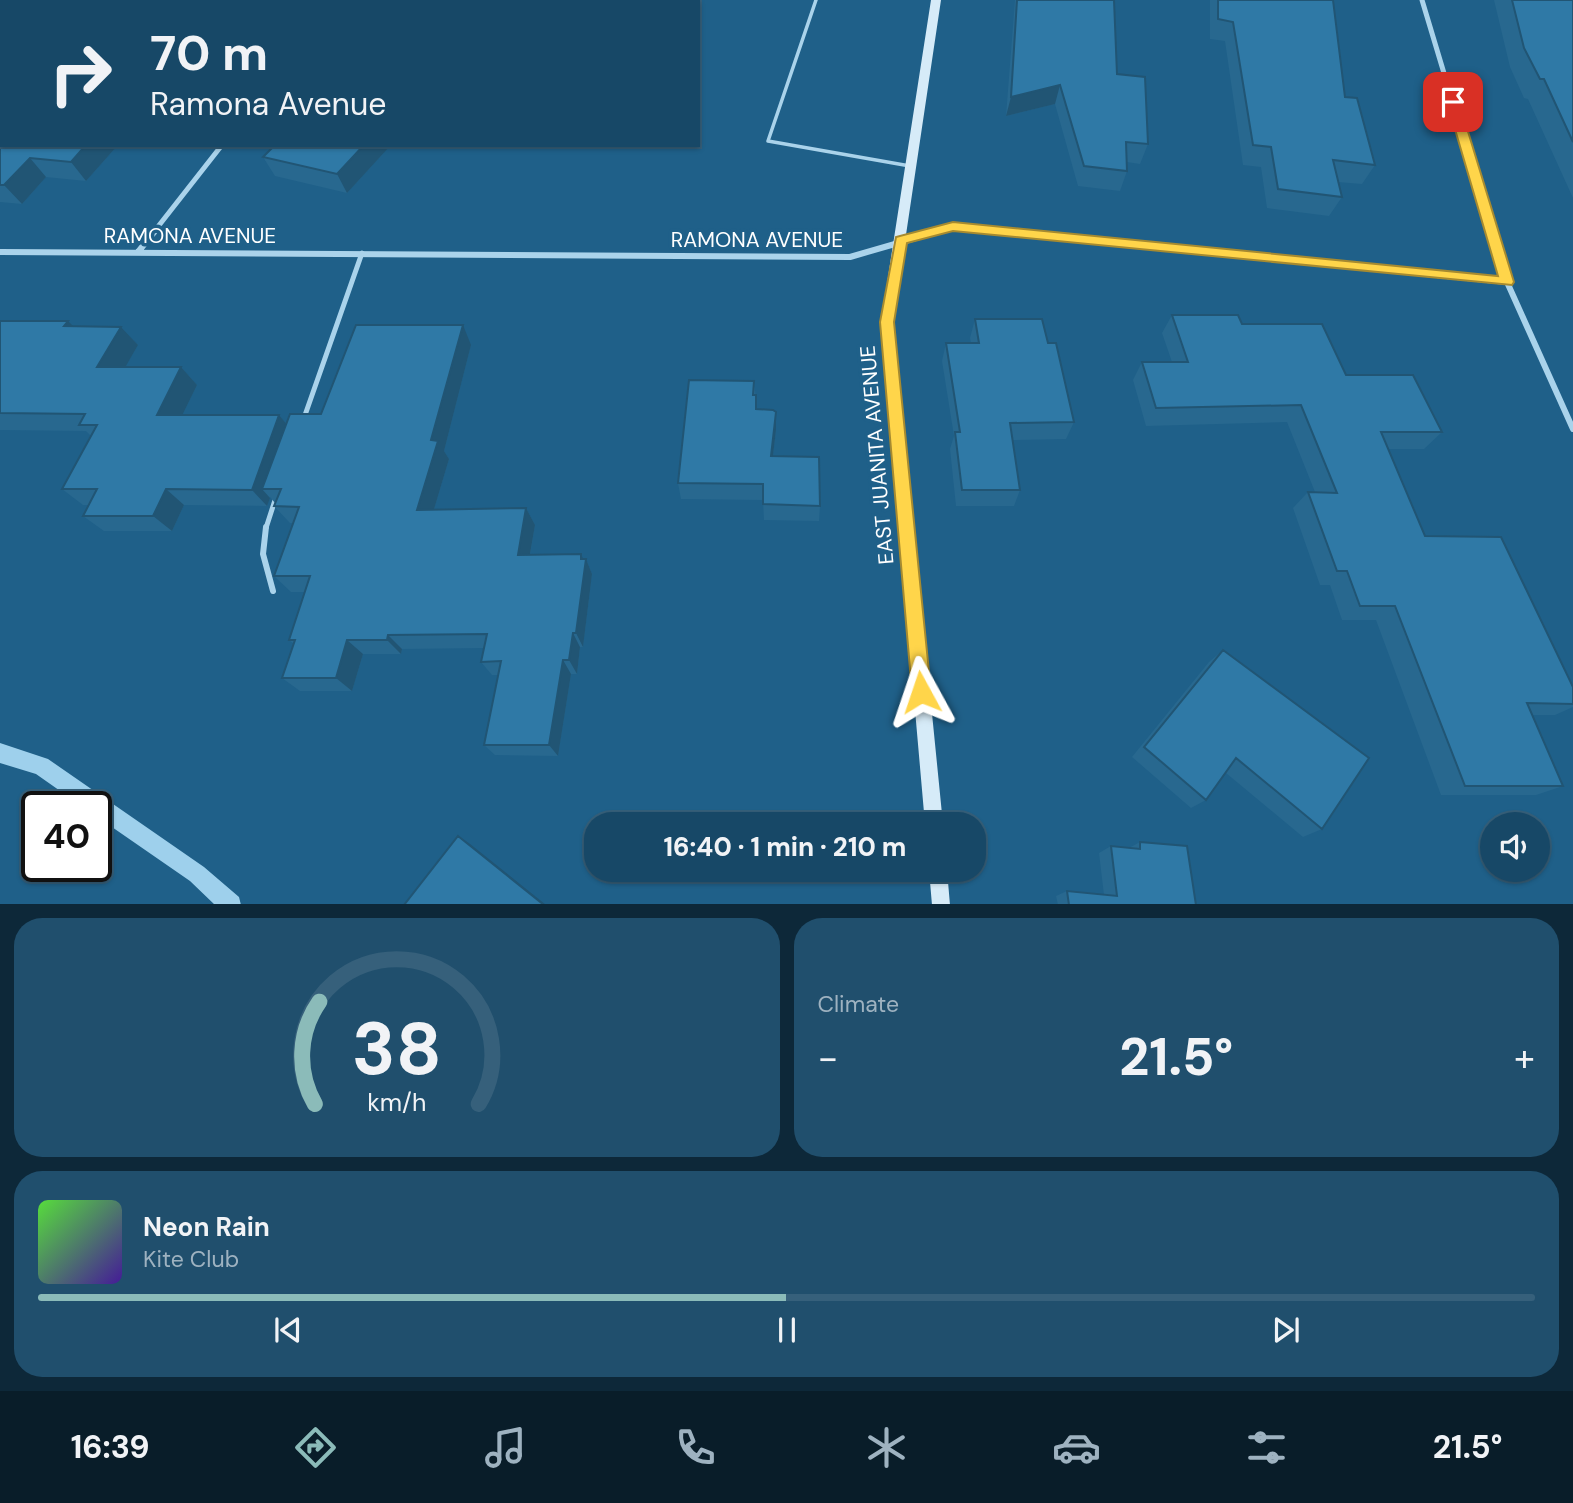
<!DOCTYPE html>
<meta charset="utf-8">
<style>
:root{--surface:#174867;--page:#204f6d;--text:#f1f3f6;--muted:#9eb2c0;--line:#36607b;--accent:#8bbbb9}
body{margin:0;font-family:"DM Sans",sans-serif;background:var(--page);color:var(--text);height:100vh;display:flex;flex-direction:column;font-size:26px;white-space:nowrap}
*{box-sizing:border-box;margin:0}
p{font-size:23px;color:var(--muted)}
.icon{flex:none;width:38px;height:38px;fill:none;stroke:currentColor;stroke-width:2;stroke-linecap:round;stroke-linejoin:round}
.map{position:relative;height:904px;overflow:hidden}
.drawer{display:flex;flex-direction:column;gap:14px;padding:14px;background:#0d2839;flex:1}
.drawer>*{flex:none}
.top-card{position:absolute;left:0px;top:0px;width:700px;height:147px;box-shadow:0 2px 5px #0004,0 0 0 2px var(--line);background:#174867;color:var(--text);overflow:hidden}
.tools{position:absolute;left:1480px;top:812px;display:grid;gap:14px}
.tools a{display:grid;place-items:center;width:70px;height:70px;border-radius:50%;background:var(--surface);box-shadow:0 2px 5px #0004,0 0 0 2px var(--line);font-size:35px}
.speed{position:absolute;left:21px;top:791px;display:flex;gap:14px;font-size:35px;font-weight:700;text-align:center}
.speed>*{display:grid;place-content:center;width:91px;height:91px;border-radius:50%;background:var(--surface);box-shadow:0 2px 5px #0004,0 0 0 2px var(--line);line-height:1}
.speed .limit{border:4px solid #111;border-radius:10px;background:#fff;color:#111}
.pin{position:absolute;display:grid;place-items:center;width:60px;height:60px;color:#fff;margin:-30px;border-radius:14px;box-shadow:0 4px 10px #0006}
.me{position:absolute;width:77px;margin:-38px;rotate:355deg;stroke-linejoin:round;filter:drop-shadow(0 0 5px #0008)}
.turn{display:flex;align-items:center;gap:24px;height:147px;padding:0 35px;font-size:32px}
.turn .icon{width:91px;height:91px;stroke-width:2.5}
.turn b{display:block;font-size:49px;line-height:60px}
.big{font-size:52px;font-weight:800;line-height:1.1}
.drawer .widget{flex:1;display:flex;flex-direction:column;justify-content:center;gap:10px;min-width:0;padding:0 24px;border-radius:28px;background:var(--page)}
.drawer .dial{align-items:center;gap:0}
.dial svg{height:182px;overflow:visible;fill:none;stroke:var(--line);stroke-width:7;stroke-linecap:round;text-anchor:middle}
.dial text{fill:var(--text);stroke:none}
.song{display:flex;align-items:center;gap:21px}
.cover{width:84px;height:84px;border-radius:10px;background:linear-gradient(135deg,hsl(110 70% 55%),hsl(260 70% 35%))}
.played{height:7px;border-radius:4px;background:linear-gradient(90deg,var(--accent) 50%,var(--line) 50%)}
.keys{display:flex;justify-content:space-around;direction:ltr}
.heat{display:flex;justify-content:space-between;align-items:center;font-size:38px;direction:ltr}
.drawer .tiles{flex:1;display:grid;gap:14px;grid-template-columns:1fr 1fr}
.widget:last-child{grid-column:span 2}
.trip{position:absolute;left:584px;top:812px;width:402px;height:70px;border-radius:28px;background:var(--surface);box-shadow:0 2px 5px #0004,0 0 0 2px var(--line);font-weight:800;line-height:70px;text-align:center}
.menu{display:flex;height:112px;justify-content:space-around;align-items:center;background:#091d29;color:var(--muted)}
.menu .icon{width:49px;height:49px}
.menu .selected{color:var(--accent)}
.menu b{font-size:32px;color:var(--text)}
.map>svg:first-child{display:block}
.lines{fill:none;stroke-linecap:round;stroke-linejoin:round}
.stream{fill:#9ed0ec;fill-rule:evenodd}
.lane-far2{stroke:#aad3eb;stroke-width:3.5}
.lane-far1{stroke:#aad3eb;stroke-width:5}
.lane{stroke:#aad3eb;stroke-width:6}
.street-far1{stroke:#aad3eb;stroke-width:5}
.street{stroke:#aad3eb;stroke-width:6}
.secondary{fill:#d6ebf8;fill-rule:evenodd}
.wall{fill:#28688f}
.shaded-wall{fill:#215574}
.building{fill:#2f79a6;stroke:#215574;stroke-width:2}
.route{fill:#ffd54a;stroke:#a68a30;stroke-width:2}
.labels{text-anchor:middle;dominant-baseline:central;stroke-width:7;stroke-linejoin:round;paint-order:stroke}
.street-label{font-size:21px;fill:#fff;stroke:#1f6089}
</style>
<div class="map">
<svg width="1573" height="905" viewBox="0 0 1573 905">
<rect width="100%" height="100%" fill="#1f6089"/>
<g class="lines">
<path class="stream" d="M0,743L48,759L204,867L239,897L241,905H215L190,881L96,816V807H83L36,774L0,763Z"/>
<path class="lane-far2" d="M816,0L768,141L910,166"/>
<path class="lane-far1" d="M304,418L362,253
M266,528L276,497"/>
<path class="lane" d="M266,527L263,554L273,591"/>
<path class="street-far1" d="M1422,0L1492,233
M363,2L365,0
M153,233L222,145
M934,233L953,227L1010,233"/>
<path class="street" d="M992,231L1507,282
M1492,231L1507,282L1573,429
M0,252L850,257L940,231
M138,252L155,231"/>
<path class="secondary" d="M931,0H941L893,322L943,824H925L881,322Z
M929,870H947L950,905H932Z"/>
</g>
<path class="wall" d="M0,0H281L279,2H2V145H118L86,181L46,177L22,204L0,202Z
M490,0H567L566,2H490Z
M1015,0H1114L1117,74L1148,144L1140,164L1127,162V171L1120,191L1078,186L1055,104L1006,116Z
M1210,0H1333L1345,97L1375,165L1362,184L1338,182L1342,197L1329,216L1267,208L1261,167L1243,165L1225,41L1210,39Z
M1494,0H1573V198L1528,99L1524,98L1510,67Z
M275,145H391L347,193L275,176L263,157Z
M1172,315L1242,324L1346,375L1442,432L1424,449H1388L1425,536L1573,687V707L1555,715H1532L1563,786L1536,795H1441L1376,620H1342L1330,585H1320L1293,508L1308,492H1315L1287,422L1146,426L1133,380L1142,362H1172L1162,333Z
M975,319L1048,343L1074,422L1066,439L1012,440L1020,490L1014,506H956L950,449L954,436L942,361L946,343H971L970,338Z
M0,321L73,326L121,327L138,345L125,367H181L197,385L182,415H279L286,424L321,414L471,345L444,451L449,459L434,509L526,508L535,525L530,555L586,559L592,574L583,647H580L577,674H571L558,756L495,755L484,745L499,675H492L481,662L484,648L402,649L401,654H363L352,691H300L282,678L294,644L289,640L305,592H291L274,576L293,523H290L274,506L275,503L270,497L267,506L184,505L172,531H104L83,516L89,505H83L62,489L91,436L86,431L0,430Z
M754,381L757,409L776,412V430L773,456L820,506L819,521L764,520L763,500L681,499L678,483Z
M1223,650L1322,829L1303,837L1226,773L1206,800L1191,808L1132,757L1209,662Z
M1140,842L1196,905H1058L1056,896L1067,891L1104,895L1099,853L1111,846L1129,848Z"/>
<path class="shaded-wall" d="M247,0H281L279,2H245Z
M550,0H567L566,2H550Z
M1060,85L1055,104L1006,116L1011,97Z
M86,145H118L86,181L71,162Z
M364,145H391L347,193L337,174Z
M30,158L46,177L22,204L4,185Z
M68,321L86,339L64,326Z
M463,325L471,345L444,451L449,459L429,526L417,510L431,440Z
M121,327L138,345L115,385L97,367Z
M181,367L197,385L174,432L157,415Z
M776,412V430L771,473V456Z
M279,415L293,432L262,489L270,498L267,506L252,490Z
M166,489L184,505L172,531L153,516Z
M526,508L535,525L527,571L518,555Z
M581,554L585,563L586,559L592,574L583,647L576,633Z
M573,633L580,647L577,674L569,660Z
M388,635L402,649L401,654L387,640Z
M347,640L363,654L352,691L336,678Z
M563,660L571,674L558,756L549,745Z
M458,836L470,844L546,905H544Z"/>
<path class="building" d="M0,0H247L245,2H2V145H86L71,162L30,158L4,185H0Z
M609,0H622L637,2H608Z
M1017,0H1114L1117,74L1145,77L1148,144L1126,142L1127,171L1084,166L1060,85L1011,97Z
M1218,0H1333L1345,97L1357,98L1375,165L1333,160L1342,197L1278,189L1271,147L1253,145L1233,22L1218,19Z
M1512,0H1573V142L1544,79H1540L1524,48Z
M275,145H364L337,174L263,157Z
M1172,315H1238L1242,324H1322L1346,375H1413L1442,432H1381L1425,536L1501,537L1573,687V704L1527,703L1563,786H1465L1395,606H1360L1347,571H1337L1308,492L1337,493L1301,405L1156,408L1142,362H1188Z
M975,319H1042L1048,343H1056L1074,422L1010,423L1020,490H962L955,432H960L946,343H979Z
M0,321H68L64,326L121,327L97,367H181L157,415H279L252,490L166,489L153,516H83L97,489H62L97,425H79L85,414L0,413Z
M356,325H463L431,440L438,441L417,510L526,508L518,555L581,554V559H586L576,633H573L569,660H563L549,745H484L501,661L481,662L487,634L388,635L387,640H347L336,678H282L295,640H289L310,576H274L299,507L274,506L281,489H262L290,414H321Z
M689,380L754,381L753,395H756V409L773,410L776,412L771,456L819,457L820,506L763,504V484L678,483Z
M1223,650L1369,758L1322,829L1236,758L1206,800L1144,747Z
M458,836L544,905H404Z
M1140,842L1187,846L1196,905H1069L1067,891L1117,896L1111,846L1140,849Z"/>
<path class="route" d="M1453,99L1459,102L1514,282L1512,285L953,231L907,243L894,322L931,692L928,699L921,701L915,699L912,692L880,322L896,237L953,222L1498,276L1447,102Z"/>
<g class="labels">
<g class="street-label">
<text x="190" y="236">RAMONA AVENUE</text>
<text x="757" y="240">RAMONA AVENUE</text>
<text transform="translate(877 455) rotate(-95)">EAST JUANITA AVENUE</text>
</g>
</g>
</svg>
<div class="tools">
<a><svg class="icon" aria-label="sound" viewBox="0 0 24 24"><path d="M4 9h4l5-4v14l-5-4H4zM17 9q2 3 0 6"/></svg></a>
</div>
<div class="speed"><div class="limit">40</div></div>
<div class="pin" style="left:1453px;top:102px;background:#d93025"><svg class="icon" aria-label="arrive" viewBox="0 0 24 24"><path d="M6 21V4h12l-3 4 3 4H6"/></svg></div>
<svg class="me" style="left:921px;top:692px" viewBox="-20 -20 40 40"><path d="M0-17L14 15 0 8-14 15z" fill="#ffd54a" stroke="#fff" stroke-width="4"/></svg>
<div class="trip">16:40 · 1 min · 210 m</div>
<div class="top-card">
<div class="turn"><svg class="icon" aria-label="right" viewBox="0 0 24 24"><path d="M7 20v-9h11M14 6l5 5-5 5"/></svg><div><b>70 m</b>Ramona Avenue</div></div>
</div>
</div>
<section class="drawer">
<div class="tiles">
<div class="widget dial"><svg viewBox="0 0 100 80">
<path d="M14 69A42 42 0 1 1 86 69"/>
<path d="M14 69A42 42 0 0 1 16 24" stroke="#8bbbb9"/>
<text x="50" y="56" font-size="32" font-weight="700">38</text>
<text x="50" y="72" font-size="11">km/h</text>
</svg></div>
<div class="widget"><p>Climate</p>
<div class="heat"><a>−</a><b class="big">21.5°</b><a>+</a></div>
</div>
<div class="widget">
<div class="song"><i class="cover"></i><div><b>Neon Rain</b><p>Kite Club</p></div></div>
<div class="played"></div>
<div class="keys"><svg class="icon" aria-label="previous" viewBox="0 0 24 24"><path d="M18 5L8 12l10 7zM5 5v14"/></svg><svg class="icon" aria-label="pause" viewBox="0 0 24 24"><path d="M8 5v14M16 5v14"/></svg><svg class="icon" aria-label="next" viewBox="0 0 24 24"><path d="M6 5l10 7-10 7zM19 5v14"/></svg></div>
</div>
</div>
</section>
<nav class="menu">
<b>16:39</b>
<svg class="icon selected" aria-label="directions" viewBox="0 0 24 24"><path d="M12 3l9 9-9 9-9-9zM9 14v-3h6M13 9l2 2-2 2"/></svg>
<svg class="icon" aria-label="music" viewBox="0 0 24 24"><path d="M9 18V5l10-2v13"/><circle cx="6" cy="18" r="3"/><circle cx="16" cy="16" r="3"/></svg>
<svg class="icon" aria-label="phone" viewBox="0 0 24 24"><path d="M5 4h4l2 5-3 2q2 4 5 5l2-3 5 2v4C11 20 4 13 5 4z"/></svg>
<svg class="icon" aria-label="climate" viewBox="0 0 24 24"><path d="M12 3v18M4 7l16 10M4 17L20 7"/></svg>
<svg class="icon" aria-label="car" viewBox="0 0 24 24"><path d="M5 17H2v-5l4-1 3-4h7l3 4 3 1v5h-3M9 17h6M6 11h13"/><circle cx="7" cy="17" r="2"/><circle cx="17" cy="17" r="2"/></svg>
<svg class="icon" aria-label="filters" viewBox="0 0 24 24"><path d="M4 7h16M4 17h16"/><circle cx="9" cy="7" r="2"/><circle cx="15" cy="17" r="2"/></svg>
<b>21.5°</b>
</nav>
